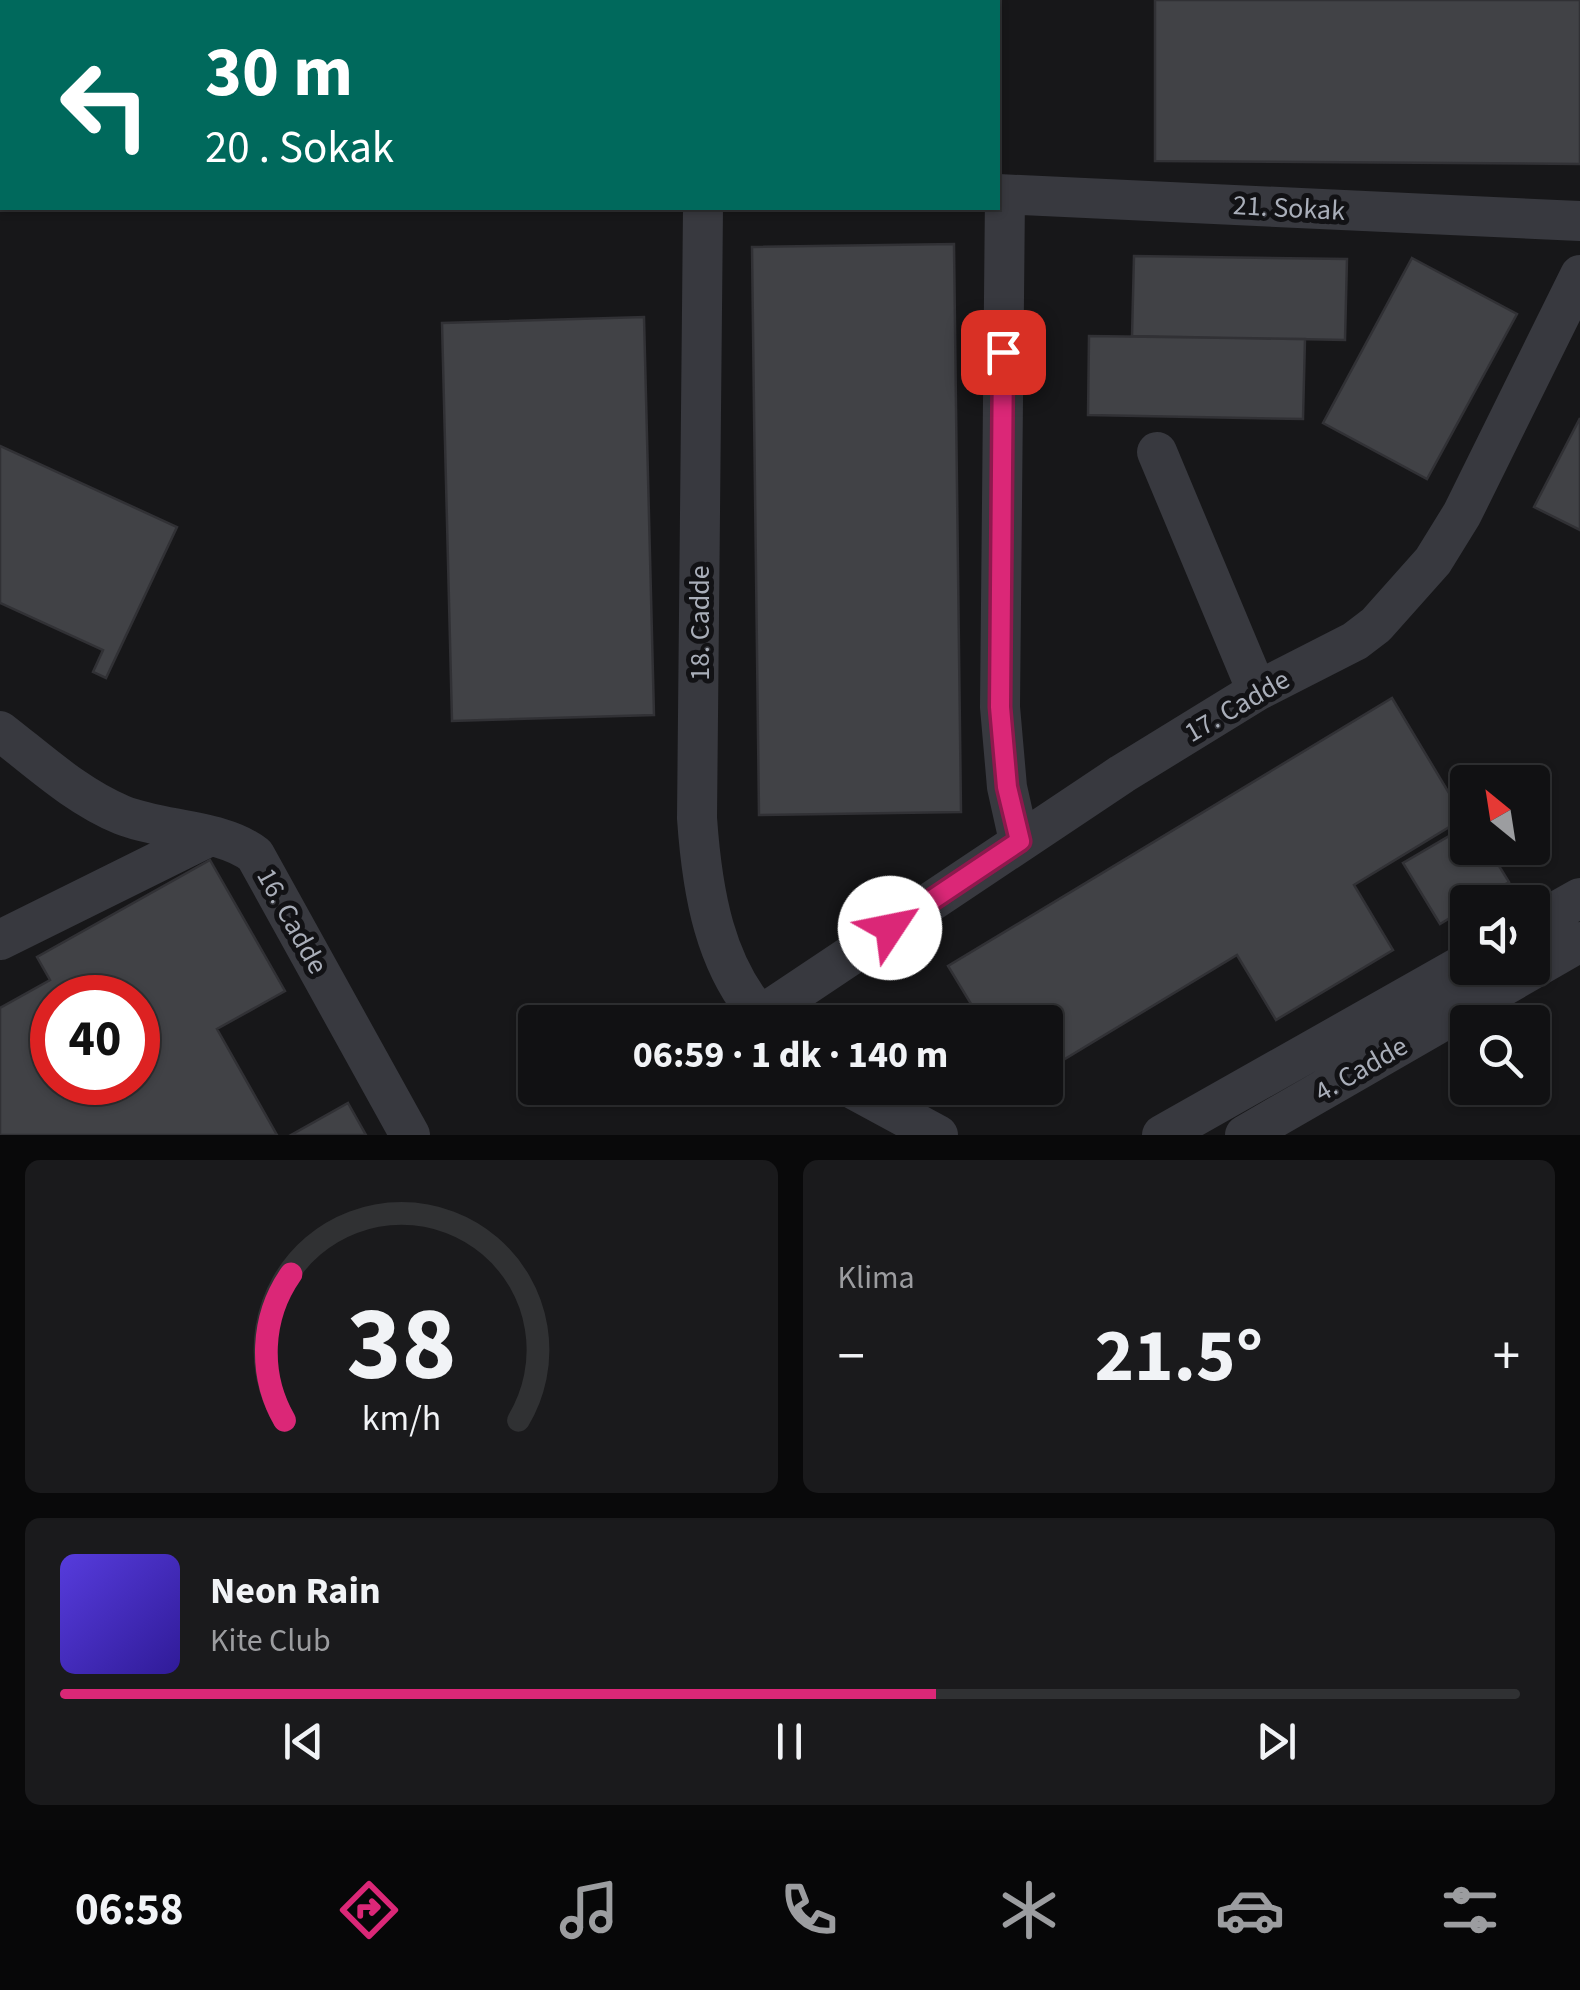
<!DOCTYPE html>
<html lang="tr">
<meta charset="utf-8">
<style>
:root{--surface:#111113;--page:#1a1a1c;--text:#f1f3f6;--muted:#9c9da0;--line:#303133;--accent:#db2777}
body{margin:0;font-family:"Source Sans 3",sans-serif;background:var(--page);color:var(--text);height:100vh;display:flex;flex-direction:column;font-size:38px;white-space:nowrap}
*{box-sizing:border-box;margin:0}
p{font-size:32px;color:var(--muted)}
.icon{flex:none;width:55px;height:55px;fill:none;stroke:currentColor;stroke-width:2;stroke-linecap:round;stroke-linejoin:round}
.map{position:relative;height:1135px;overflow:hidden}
.sheet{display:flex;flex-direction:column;gap:25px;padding:25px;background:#09090a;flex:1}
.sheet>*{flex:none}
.guide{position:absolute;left:0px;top:0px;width:1000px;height:210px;box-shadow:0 2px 8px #0004,0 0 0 2px var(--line);background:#00695c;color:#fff;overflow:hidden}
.needle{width:65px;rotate:330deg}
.tools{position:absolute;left:1450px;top:765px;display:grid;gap:20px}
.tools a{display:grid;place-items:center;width:100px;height:100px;border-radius:10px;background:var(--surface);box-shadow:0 2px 8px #0004,0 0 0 2px var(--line);font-size:50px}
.speed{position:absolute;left:30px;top:975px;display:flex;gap:20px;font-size:50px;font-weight:700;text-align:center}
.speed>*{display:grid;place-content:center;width:130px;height:130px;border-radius:50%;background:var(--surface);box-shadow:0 2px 8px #0004,0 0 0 2px var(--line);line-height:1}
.speed .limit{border:15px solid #d22;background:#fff;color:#111}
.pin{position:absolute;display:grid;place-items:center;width:85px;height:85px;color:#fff;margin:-42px;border-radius:20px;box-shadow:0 5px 15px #0006}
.me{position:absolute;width:110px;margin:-55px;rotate:56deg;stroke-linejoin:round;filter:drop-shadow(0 0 8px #0008)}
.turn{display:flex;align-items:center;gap:35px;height:210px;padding:0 40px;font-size:45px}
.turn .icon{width:130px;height:130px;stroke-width:2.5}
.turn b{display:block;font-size:70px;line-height:85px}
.big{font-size:75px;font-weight:700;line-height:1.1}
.sheet .card{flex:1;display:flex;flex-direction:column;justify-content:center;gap:15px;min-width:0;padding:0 35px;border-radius:15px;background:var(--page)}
.sheet .dial{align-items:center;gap:0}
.dial svg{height:260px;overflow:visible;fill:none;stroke:var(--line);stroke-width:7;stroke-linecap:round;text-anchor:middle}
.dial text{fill:var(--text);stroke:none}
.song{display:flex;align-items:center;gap:30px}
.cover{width:120px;height:120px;border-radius:15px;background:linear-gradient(135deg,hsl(250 70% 55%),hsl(250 70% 35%))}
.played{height:10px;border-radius:5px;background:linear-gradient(90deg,var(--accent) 60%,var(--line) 60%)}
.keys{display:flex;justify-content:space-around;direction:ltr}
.heat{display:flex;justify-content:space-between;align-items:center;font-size:55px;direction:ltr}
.sheet .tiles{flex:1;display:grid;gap:25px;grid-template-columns:1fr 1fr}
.card:last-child{grid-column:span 2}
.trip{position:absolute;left:518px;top:1005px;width:545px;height:100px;border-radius:10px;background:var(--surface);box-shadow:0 2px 8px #0004,0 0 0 2px var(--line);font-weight:700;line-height:100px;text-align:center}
.tab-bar{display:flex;height:160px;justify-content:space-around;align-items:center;background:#070708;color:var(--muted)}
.tab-bar .icon{width:70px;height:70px}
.tab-bar .current{color:var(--accent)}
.tab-bar b{font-size:45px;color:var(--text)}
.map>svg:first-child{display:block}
.building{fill:#414246;stroke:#313135;stroke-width:2.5;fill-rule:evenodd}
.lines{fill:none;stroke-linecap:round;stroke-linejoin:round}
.minor{stroke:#38393f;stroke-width:40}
.route-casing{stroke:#8e194d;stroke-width:25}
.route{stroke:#db2777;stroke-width:18}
.labels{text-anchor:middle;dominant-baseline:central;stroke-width:10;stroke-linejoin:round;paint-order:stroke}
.street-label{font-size:28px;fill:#a9aeb9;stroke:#121215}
</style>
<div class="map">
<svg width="1580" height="1135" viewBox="0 0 1580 1135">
<rect width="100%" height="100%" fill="#171719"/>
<path class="building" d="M439,0H585V2H439Z
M1155,0H1580V164L1155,161Z
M954,244L961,812L759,815L752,247Z
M1134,256L1347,259L1345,340L1132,336Z
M1412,258L1517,314L1427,479L1323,423Z
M644,317L654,715L452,721L442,323Z
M1089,336L1305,339L1303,419L1088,415Z
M1580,418V530L1534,507Z
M0,446L177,527L106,678L93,672L103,650L0,603Z
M1392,698L1464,818L1354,885L1393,950L1276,1020L1237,955L1045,1071V1022H982L948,966Z
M1468,825V848H1488L1509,882L1475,902H1468V907L1440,924L1403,863Z
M210,860L285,991L217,1029L277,1135H0V1008L50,980L37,957ZM52,998H138V1082H52Z
M348,1103L366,1135H291Z"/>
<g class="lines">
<path class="minor" d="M704,2V0
M998,194L1580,221
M1005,195L1000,707L1007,787L1019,841
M703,208L697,818C702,890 714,968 766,1022
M1157,452L1257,691
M0,731C39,761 76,796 122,815C161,831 222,829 255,855L410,1135
M1532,925L1580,898
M0,940L208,837
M760,1016L1122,774L1257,691L1355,641L1376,625L1433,561L1462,514L1580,275
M851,1088L938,1135
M1162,1135L1468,962
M1245,1135L1580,942"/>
</g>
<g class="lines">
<g class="route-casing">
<path id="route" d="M890,928L1020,841L1007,787L1000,707L1003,352"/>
</g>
<use href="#route" class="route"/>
</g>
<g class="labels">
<g class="street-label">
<text transform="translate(1289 208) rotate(3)">21. Sokak</text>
<text transform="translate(700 623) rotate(-90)">18. Cadde</text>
<text transform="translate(1237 706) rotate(-30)">17. Cadde</text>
<text transform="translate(292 921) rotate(61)">16. Cadde</text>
<text transform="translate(1361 1069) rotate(-30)">4. Cadde</text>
</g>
</g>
</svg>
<div class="tools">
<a><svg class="needle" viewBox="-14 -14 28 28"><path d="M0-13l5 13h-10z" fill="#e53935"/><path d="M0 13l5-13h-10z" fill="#9c9da0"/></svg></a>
<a><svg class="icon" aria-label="sound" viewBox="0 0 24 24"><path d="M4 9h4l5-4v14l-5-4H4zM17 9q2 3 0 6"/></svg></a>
<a><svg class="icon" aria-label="search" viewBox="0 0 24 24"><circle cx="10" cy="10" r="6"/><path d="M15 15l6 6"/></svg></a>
</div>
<div class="speed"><div class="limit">40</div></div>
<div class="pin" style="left:1003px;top:352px;background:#d93025"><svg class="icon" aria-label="arrive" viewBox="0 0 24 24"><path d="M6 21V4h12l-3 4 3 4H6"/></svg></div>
<svg class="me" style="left:890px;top:928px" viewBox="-20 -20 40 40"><circle r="19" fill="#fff"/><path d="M0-13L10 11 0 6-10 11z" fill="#db2777"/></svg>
<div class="trip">06:59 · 1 dk · 140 m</div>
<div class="guide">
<div class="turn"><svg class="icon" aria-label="left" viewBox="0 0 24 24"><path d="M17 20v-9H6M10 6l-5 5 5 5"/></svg><div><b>30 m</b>20 . Sokak</div></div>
</div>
</div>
<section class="sheet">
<div class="tiles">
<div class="card dial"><svg viewBox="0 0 100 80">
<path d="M14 69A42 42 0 1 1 86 69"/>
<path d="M14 69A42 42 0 0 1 16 24" stroke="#db2777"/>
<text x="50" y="56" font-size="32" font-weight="700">38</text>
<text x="50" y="72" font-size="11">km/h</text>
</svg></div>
<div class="card"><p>Klima</p>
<div class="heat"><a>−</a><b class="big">21.5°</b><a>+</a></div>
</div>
<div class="card">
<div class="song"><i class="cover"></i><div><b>Neon Rain</b><p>Kite Club</p></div></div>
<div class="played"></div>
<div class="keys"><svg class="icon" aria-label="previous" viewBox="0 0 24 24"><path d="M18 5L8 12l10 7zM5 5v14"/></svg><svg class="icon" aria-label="pause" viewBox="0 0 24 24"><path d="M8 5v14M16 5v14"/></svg><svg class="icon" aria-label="next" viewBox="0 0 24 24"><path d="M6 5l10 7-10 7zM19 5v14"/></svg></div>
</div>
</div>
</section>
<nav class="tab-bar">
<b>06:58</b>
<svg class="icon current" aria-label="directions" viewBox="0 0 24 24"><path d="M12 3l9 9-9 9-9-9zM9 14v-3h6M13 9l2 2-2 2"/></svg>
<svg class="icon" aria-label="music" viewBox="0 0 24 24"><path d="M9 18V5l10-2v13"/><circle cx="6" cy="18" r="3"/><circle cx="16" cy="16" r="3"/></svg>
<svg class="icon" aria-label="phone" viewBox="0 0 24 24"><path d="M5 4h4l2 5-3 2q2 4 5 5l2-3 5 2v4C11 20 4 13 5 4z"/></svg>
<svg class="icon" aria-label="climate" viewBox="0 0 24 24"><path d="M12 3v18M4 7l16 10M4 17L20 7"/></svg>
<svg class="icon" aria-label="car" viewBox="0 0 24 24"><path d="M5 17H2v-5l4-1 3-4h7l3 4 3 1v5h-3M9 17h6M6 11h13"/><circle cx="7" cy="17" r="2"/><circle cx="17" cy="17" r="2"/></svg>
<svg class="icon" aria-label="filters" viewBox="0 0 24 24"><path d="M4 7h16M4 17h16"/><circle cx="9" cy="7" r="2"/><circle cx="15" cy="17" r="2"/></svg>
</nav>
